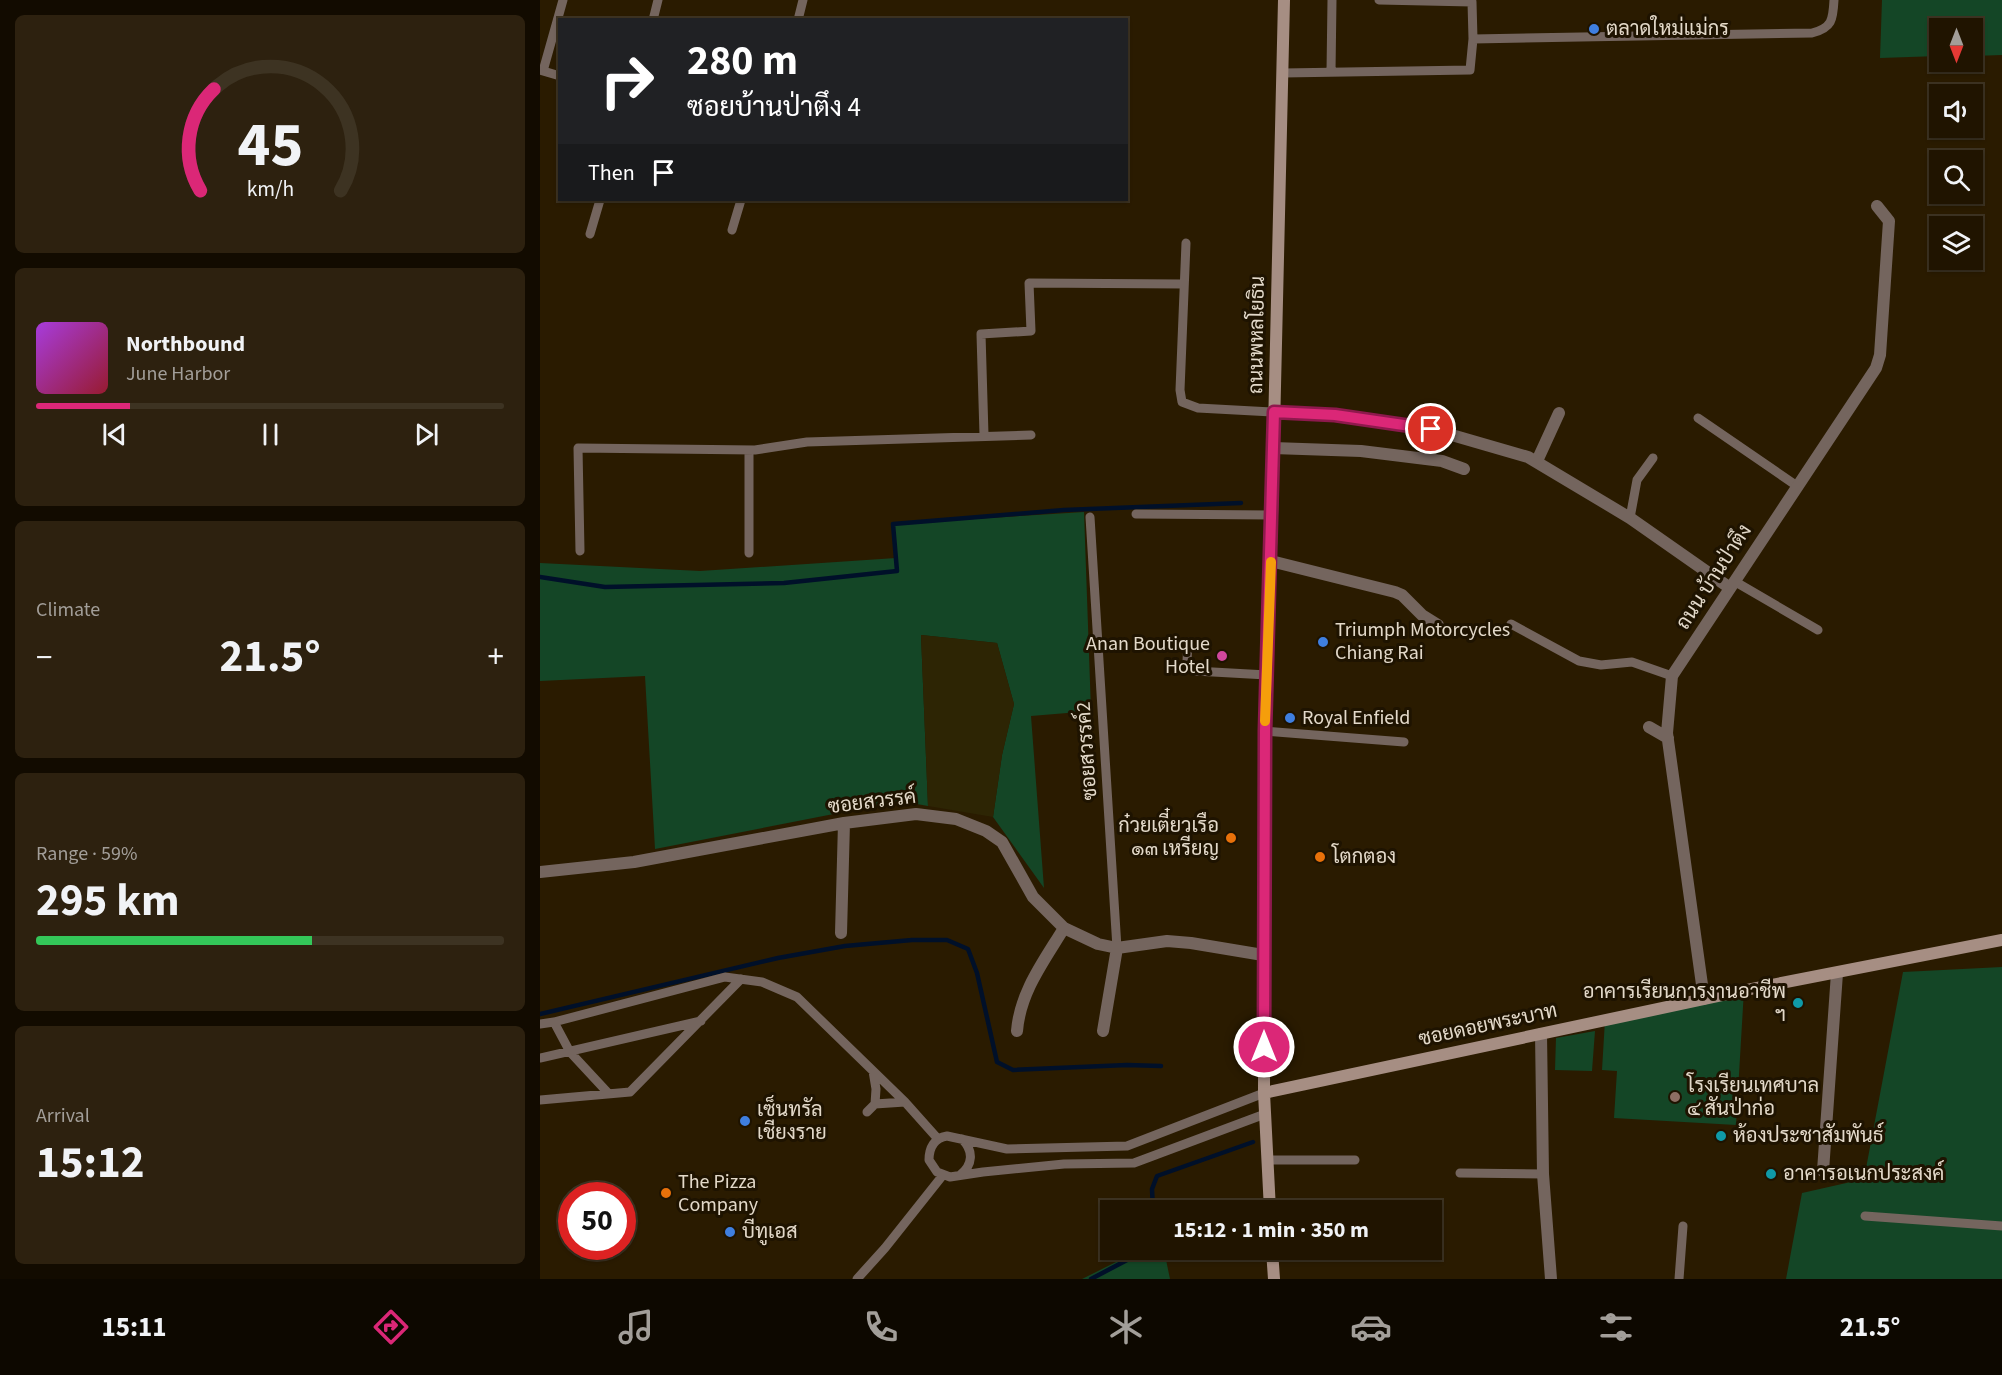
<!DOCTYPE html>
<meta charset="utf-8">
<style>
:root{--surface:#201400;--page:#2d210f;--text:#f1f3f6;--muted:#a29e99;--line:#3d3322;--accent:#db2777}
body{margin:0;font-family:"Source Sans 3",Sarabun,sans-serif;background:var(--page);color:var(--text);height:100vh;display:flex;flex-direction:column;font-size:22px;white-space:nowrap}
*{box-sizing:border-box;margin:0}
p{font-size:20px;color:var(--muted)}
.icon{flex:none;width:33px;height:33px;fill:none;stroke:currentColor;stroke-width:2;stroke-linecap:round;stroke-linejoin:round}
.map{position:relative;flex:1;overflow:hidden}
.sheet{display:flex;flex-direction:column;gap:15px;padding:15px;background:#120b00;width:540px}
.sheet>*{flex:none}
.banner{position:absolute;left:18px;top:18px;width:570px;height:183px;border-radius:0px;box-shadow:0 2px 4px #0004,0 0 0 2px var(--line);background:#202124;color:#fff;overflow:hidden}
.needle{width:39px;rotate:180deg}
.fabs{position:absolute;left:1389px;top:18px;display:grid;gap:12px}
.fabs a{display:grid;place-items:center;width:54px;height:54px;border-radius:0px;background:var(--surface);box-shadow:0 2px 4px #0004,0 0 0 2px var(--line);font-size:30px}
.speed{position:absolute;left:18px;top:1182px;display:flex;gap:12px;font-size:30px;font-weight:700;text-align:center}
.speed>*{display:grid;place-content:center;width:78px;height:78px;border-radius:50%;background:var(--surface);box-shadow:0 2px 4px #0004,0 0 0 2px var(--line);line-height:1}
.speed .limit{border:9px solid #d22;background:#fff;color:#111}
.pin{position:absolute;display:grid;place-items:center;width:51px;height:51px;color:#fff;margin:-26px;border:3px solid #fff;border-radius:50%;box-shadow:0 2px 6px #0007}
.me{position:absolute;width:66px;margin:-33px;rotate:0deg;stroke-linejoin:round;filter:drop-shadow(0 0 4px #0008)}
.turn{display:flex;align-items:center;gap:21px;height:126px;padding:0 30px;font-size:27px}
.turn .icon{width:78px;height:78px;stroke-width:2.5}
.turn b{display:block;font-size:42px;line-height:51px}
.then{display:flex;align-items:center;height:57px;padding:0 30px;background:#0003;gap:12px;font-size:22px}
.big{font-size:45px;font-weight:700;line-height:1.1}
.sheet .tile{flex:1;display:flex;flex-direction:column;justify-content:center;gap:9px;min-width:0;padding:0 21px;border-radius:9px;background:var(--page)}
.sheet .dial{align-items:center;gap:0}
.dial svg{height:156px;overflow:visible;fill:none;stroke:var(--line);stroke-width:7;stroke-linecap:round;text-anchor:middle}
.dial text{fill:var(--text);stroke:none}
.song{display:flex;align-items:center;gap:18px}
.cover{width:72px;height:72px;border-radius:9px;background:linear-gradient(135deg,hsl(280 70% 55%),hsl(350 70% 35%))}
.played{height:6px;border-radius:3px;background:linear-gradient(90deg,var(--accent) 20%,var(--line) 20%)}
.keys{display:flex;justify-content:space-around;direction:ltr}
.heat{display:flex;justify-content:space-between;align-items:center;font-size:33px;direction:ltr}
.charge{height:9px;border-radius:4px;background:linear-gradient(90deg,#34c759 59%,var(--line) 0)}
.trip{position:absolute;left:560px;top:1200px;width:342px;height:60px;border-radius:0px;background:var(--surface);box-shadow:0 2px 4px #0004,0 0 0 2px var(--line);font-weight:700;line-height:60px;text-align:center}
.menu{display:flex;height:96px;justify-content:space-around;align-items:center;background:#0d0800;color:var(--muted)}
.menu .icon{width:42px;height:42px}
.menu .on{color:var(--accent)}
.menu b{font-size:27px;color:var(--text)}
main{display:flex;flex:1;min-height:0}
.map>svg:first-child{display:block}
.green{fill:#144626}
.sand{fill:#2d2504}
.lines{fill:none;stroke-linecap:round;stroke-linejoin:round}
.stream{stroke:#001029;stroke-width:4.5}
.lane{stroke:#74655e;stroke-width:9}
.street{stroke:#74655e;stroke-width:12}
.secondary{stroke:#a68e83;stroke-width:12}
.route-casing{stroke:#8e194d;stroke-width:15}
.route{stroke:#db2777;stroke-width:10}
.slow{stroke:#f59e0b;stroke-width:10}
.shop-dot{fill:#3f7fe0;stroke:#1e1300;stroke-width:2}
.hotel-dot{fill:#d1479c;stroke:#1e1300;stroke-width:2}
.food-dot{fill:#e8710a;stroke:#1e1300;stroke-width:2}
.culture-dot{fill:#0f9aa8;stroke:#1e1300;stroke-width:2}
.education-dot{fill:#8d6e63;stroke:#1e1300;stroke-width:2}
.labels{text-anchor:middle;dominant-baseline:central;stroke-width:6;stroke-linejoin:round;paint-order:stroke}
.poi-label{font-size:20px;fill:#e3d9c9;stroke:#1e1300;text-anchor:start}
.street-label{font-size:20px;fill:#e3d9c9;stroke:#1e1300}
</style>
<main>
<section class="sheet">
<div class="tile dial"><svg viewBox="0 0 100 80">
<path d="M14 69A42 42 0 1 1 86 69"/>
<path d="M14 69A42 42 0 0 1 21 17" stroke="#db2777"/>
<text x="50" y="56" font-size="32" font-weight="700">45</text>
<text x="50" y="72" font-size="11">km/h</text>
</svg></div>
<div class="tile">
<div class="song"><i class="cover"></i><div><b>Northbound</b><p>June Harbor</p></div></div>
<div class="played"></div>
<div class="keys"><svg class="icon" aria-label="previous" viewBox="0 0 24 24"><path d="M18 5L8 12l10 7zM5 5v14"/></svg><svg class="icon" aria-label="pause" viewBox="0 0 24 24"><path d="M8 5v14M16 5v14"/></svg><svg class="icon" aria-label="next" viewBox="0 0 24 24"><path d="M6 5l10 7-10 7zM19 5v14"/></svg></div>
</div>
<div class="tile"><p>Climate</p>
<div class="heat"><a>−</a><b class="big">21.5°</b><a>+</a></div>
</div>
<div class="tile"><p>Range · 59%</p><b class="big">295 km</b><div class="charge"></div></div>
<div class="tile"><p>Arrival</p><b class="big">15:12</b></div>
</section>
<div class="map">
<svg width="1462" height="1279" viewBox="0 0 1462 1279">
<rect width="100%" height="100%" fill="#2a1b00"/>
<path class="green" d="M1342,0H1462V55L1433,56L1432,28H1400L1399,56L1340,58Z
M544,512L551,711L491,716L504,888L453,817L462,755L474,704L457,643L381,635L388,806L360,801L115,849L105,676L0,681V563L160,571L356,558L353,524Z
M1462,967V1279H1246L1262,1193L1324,1179L1363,972Z
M1204,990L1196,1125L1074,1118L1077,1071L1062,1070L1065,1020Z
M1055,1031L1052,1071L1015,1070L1016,1038Z
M600,1250H624L630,1279H542Z"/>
<path class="sand" d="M381,635L457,643L474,704L462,755L453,817L388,806Z"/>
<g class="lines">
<path class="stream" d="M0,577L65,587L244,583L357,571L353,524L524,510L701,503
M0,1014L238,958L305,946L372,940H407L428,949L437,973L457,1062L473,1070L587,1065L621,1066
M613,1210L612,1189L617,1176L713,1142
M551,1279L606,1250"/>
<path class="lane" d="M113,20L118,0
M258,20L263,0
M933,39L1272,33C1292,28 1293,20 1294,0
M0,70L20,76
M3,71L23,0
M791,72L792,0
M743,73L930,70L933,39L932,2L839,0
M192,230L201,200
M50,234L60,200
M646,243L640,390L642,402L658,408L734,412
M1158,418L1257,486
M444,435L441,334L491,331L489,283L643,284
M209,450V553
M596,514L732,515
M550,517L577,948
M1090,518L1097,480L1113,458
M40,551L38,448L215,450L267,442L491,435
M1194,581L1278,630
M971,624L1039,661L1061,665L1092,662L1132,676
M648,642L647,661L649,667L655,671L727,675
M725,731L864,742
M14,1022L30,1052L69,1094
M0,1024L14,1022L185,977L222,982L257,997L365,1102L398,1139
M0,1058L161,1021
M333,1071L336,1089L335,1104
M724,1093L587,1146L467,1149L407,1136C394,1138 389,1148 389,1160L397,1172L410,1177L443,1172L524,1164L594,1163L725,1114
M0,1100L90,1092L201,979
M327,1112L335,1104L365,1102
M727,1160H815
M920,1173L1003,1174
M420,1175C433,1165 434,1151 422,1139
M1325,1216L1462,1226
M317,1279L345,1248L403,1175
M1139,1279L1143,1226"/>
<path class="street" d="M734,412L795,415L891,429L988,457L1090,518L1190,588
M733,448L821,451L902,461L924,469
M997,461L1019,413
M731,561L855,592L862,595L882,615L898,625
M1109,727L1128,738
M0,872L94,862L304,823L376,814L416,819L446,831L462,842L493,897L524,928L558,944L577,948L627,941L651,943L723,955
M301,933L304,823
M1164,999L1127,733L1132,676L1336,368L1340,355L1349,221L1337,206
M477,1031C480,992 504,961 524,928
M563,1031L577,948
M1001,1034L1003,1174L1011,1279
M1283,1171L1297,973"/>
<path class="secondary" d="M724,1093L1211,989L1462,940
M730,1210L724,1093L725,731L732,515L744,0
M732,1250L734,1279"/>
</g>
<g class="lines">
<g class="route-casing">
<path id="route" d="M724,1047L725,731L734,412L795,415L891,429"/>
</g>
<use href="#route" class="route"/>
<path class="slow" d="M725,721L731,562"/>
</g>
<g class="shop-dot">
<circle cx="1054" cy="29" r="6"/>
<circle cx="783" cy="642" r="6"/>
<circle cx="750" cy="718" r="6"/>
<circle cx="205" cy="1121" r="6"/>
<circle cx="190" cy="1232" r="6"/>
</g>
<circle class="hotel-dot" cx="682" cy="656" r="6"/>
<g class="food-dot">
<circle cx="691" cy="838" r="6"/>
<circle cx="780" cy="857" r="6"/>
<circle cx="126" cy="1193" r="6"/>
</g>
<g class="culture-dot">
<circle cx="1258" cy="1003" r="6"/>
<circle cx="1181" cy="1136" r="6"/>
<circle cx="1231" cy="1174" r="6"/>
</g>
<circle class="education-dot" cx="1135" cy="1097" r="6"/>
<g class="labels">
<g class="poi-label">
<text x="1066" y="29">ตลาดใหม่แม่กร</text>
<text x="795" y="630">Triumph Motorcycles<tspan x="795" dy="23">Chiang Rai</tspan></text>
<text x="670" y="644" text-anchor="end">Anan Boutique<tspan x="670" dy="23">Hotel</tspan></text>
<text x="762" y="718">Royal Enfield</text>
<text x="679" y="826" text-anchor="end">ก๋วยเตี๋ยวเรือ<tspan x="679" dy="23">๑๓ เหรียญ</tspan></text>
<text x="792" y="857">โตกตอง</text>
<text x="1246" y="992" text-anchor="end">อาคารเรียนการงานอาชีพ<tspan x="1246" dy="23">ฯ</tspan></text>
<text x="1147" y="1086">โรงเรียนเทศบาล<tspan x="1147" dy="23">๔ สันป่าก่อ</tspan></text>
<text x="217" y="1110">เซ็นทรัล<tspan x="217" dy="23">เชียงราย</tspan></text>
<text x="1193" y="1136">ห้องประชาสัมพันธ์</text>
<text x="1243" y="1174">อาคารอเนกประสงค์</text>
<text x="138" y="1182">The Pizza<tspan x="138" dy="23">Company</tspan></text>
<text x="202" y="1232">บีทูเอส</text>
</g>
<g class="street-label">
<text transform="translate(717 335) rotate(-89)">ถนนพหลโยธิน</text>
<text transform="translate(1174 577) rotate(-57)">ถนน บ้านป่าตึง</text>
<text transform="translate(547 751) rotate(-94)">ซอยสวรรค์2</text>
<text transform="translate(332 802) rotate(-7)">ซอยสวรรค์</text>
<text transform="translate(948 1025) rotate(-12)">ซอยดอยพระบาท</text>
</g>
</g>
</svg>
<div class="fabs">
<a><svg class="needle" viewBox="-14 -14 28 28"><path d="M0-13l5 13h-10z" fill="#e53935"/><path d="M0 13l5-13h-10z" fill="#a29e99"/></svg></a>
<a><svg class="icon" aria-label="sound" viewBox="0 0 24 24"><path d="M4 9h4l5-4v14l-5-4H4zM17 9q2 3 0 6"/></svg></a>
<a><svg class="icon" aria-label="search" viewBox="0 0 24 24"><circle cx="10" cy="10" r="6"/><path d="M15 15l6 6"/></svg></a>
<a><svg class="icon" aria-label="layers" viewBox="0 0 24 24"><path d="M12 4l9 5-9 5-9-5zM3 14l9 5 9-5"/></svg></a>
</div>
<div class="speed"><div class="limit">50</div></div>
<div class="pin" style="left:891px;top:429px;background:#d93025"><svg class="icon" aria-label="arrive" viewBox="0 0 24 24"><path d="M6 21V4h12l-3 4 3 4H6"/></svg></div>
<svg class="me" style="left:724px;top:1047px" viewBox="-20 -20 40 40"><circle r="17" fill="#db2777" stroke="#fff" stroke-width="3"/><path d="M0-11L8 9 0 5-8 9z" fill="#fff"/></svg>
<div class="trip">15:12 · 1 min · 350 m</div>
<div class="banner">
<div class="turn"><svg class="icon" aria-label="right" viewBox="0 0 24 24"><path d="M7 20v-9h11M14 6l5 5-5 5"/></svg><div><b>280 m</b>ซอยบ้านป่าตึง 4</div></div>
<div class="then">Then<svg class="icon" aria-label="arrive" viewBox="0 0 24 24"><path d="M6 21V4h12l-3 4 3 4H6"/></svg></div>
</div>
</div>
</main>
<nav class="menu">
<b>15:11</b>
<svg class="icon on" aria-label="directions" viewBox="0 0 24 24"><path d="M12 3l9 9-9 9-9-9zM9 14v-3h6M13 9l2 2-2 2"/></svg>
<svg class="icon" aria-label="music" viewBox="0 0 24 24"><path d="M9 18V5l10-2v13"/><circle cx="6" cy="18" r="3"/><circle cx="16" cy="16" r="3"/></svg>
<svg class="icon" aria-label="phone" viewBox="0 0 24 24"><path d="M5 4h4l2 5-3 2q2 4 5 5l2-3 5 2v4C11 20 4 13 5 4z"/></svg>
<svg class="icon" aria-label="climate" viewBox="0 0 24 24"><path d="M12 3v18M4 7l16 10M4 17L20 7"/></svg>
<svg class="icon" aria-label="car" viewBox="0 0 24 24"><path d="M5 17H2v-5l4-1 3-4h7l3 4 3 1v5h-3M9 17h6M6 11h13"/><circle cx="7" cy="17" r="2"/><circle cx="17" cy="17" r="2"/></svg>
<svg class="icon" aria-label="filters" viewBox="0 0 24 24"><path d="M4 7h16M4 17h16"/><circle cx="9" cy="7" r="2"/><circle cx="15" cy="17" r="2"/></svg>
<b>21.5°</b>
</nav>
